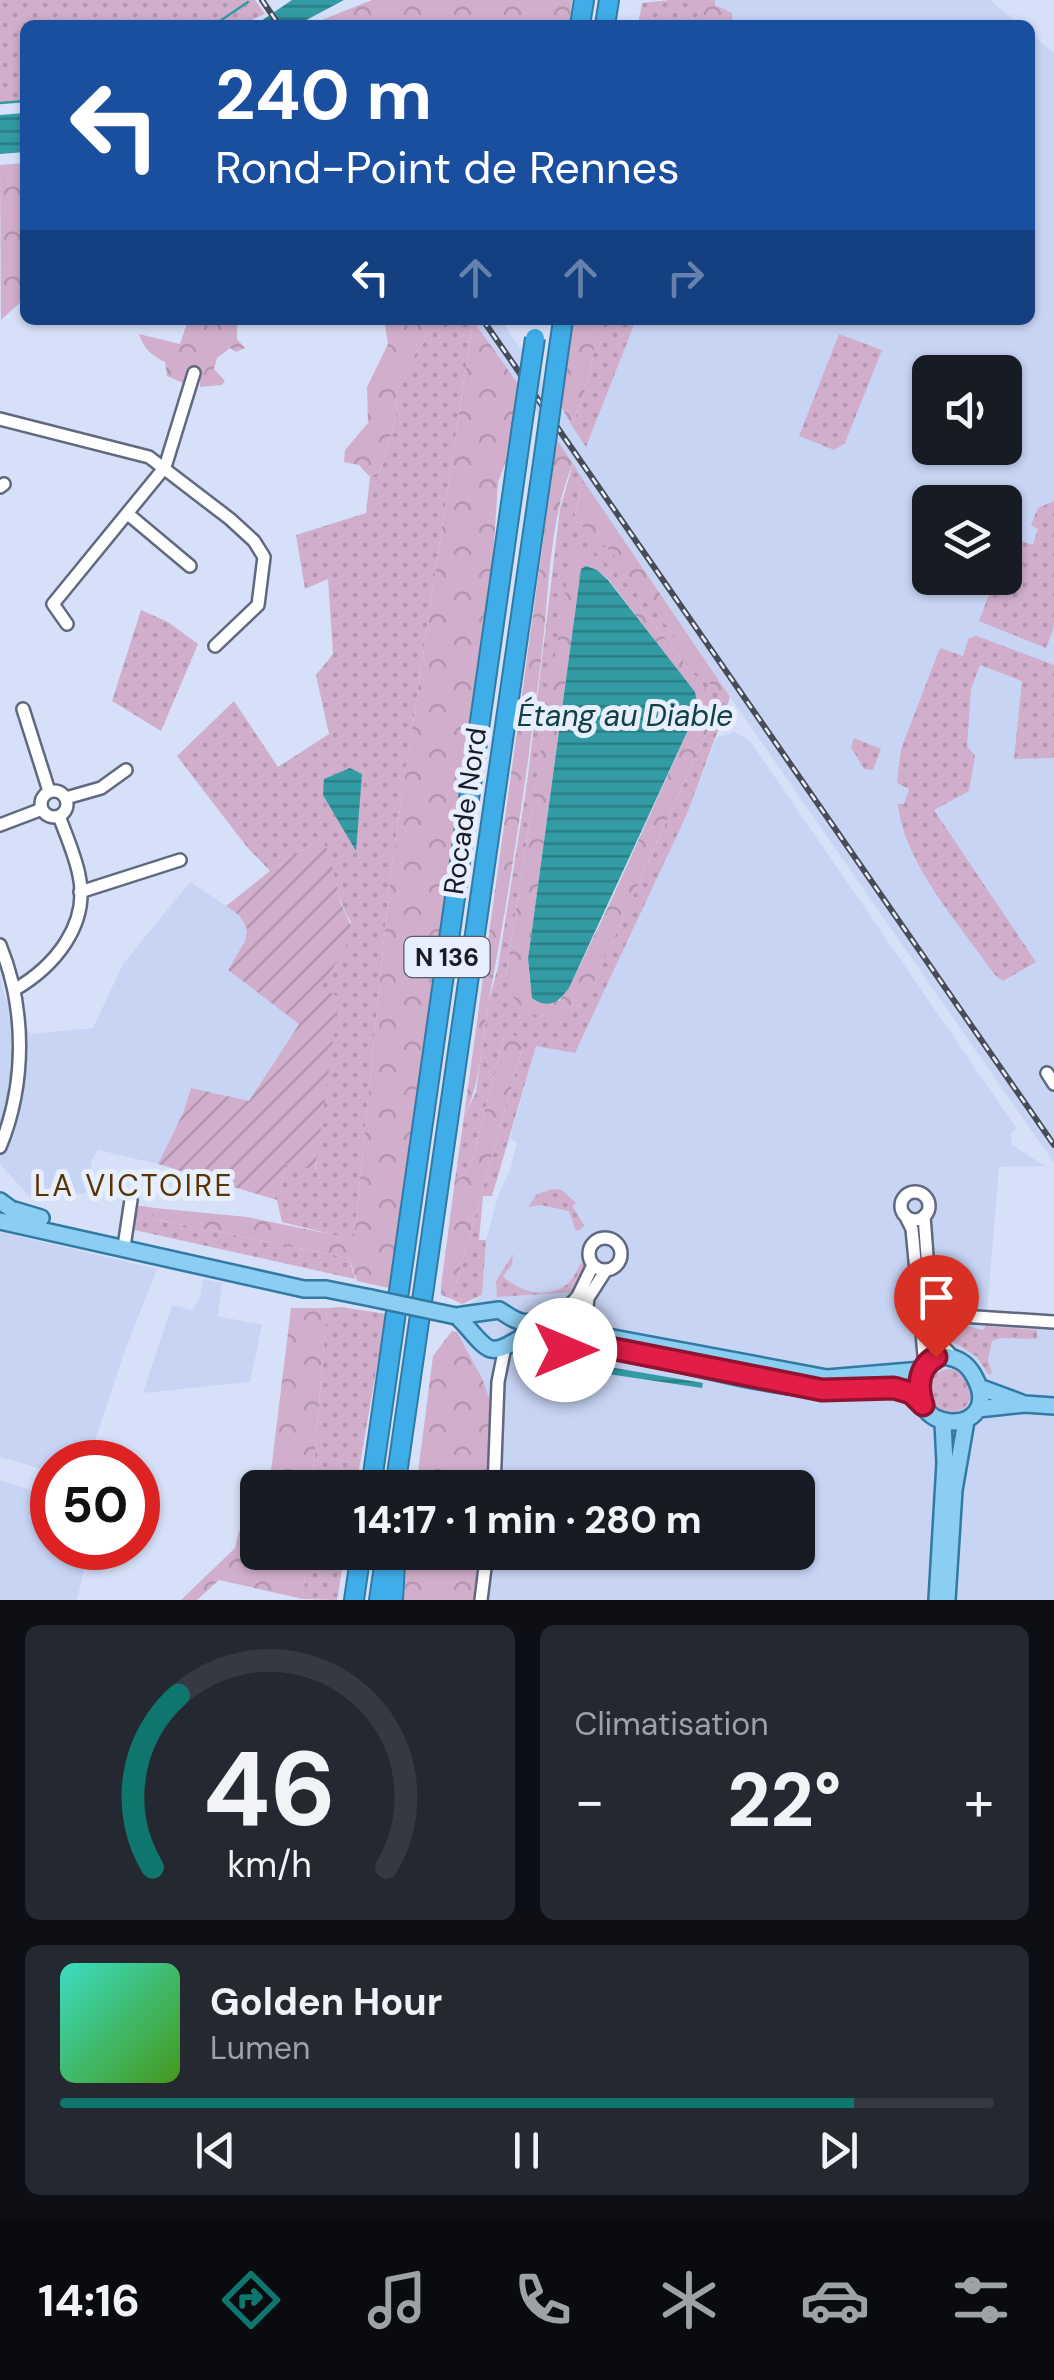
<!DOCTYPE html>
<html lang="fr">
<meta charset="utf-8">
<style>
:root{--surface:#171b24;--page:#242831;--text:#f1f3f6;--muted:#9ea1a6;--line:#363941;--accent:#0f766e}
body{margin:0;font-family:"DM Sans",sans-serif;background:var(--page);color:var(--text);height:100vh;display:flex;flex-direction:column;font-size:38px;white-space:nowrap}
*{box-sizing:border-box;margin:0}
p{font-size:32px;color:var(--muted)}
.icon{flex:none;width:55px;height:55px;fill:none;stroke:currentColor;stroke-width:2;stroke-linecap:round;stroke-linejoin:round}
.map{position:relative;height:1600px;overflow:hidden}
.panel{display:flex;flex-direction:column;gap:25px;padding:25px;background:#0d0f14;flex:1}
.panel>*{flex:none}
.top-card{position:absolute;left:20px;top:20px;width:1015px;height:305px;border-radius:15px;box-shadow:0 2px 8px #0004;background:#1a4fa0;color:#fff;overflow:hidden}
.fabs{position:absolute;left:912px;top:355px;display:grid;gap:20px}
.fabs a{display:grid;place-items:center;width:110px;height:110px;border-radius:15px;background:var(--surface);box-shadow:0 2px 8px #0004;font-size:50px}
.speed{position:absolute;left:30px;top:1440px;display:flex;gap:20px;font-size:50px;font-weight:700;text-align:center}
.speed>*{display:grid;place-content:center;width:130px;height:130px;border-radius:50%;background:var(--surface);box-shadow:0 2px 8px #0004;line-height:1}
.speed .limit{border:15px solid #d22;background:#fff;color:#111}
.pin{position:absolute;display:grid;place-items:center;width:85px;height:85px;color:#fff;margin:-102px -42px;border-radius:50% 50% 50% 0;rotate:-45deg;box-shadow:0 0 10px #0007}
.pin .icon{rotate:45deg}
.me{position:absolute;width:110px;margin:-55px;rotate:90deg;stroke-linejoin:round;filter:drop-shadow(0 0 8px #0008)}
.turn{display:flex;align-items:center;gap:35px;height:210px;padding:0 30px;font-size:45px}
.turn .icon{width:130px;height:130px;stroke-width:2.5}
.turn b{display:block;font-size:70px;line-height:85px}
.lanes{display:flex;align-items:center;height:95px;padding:0 30px;background:#0003;justify-content:center;gap:50px;direction:ltr}
.lanes .off{opacity:.35}
.big{font-size:75px;font-weight:800;line-height:1.1}
.panel .tile{flex:1;display:flex;flex-direction:column;justify-content:center;gap:15px;min-width:0;padding:0 35px;border-radius:15px;background:var(--page)}
.panel .dial{align-items:center;gap:0}
.dial svg{height:260px;overflow:visible;fill:none;stroke:var(--line);stroke-width:7;stroke-linecap:round;text-anchor:middle}
.dial text{fill:var(--text);stroke:none}
.song{display:flex;align-items:center;gap:30px}
.cover{width:120px;height:120px;border-radius:15px;background:linear-gradient(135deg,hsl(170 70% 55%),hsl(100 70% 35%))}
.played{height:10px;border-radius:5px;background:linear-gradient(90deg,var(--accent) 85%,var(--line) 85%)}
.keys{display:flex;justify-content:space-around;direction:ltr}
.heat{display:flex;justify-content:space-between;align-items:center;font-size:55px;direction:ltr}
.panel .tiles{flex:1;display:grid;gap:25px;grid-template-columns:1fr 1fr}
.tile:last-child{grid-column:span 2}
.trip{position:absolute;left:240px;top:1470px;width:575px;height:100px;border-radius:15px;background:var(--surface);box-shadow:0 2px 8px #0004;font-weight:800;line-height:100px;text-align:center}
.tab-bar{display:flex;height:160px;justify-content:space-around;align-items:center;background:#090b0e;color:var(--muted)}
.tab-bar .icon{width:70px;height:70px}
.tab-bar .selected{color:var(--accent)}
.tab-bar b{font-size:45px;color:var(--text)}
.map>svg:first-child{display:block}
.built{fill:#c7d4f4;fill-rule:evenodd}
.grass{fill:url(#grass-dots);fill-rule:evenodd}
.forest{fill:url(#forest-crowns);fill-rule:evenodd}
.garden{fill:url(#garden-furrows)}
.water{fill:url(#water-rules)}
.lines{fill:none;stroke-linecap:round;stroke-linejoin:round}
.stream{stroke:#329ba4;stroke-width:2.5}
.minor-casing{stroke:#60697f;stroke-width:16}
.major-casing{stroke:#327aa3;stroke-width:20}
.highway-casing{stroke:#327aa3;stroke-width:22}
.minor{stroke:#fff;stroke-width:11}
.major{stroke:#8ccef1;stroke-width:15}
.highway{stroke:#3fade7;stroke-width:18}
.rail-casing{stroke:#474c59;stroke-width:6}
.rail{stroke:#e7eefd;stroke-width:2.5;stroke-dasharray:8;stroke-linecap:butt}
.major-bridge-casing{stroke:#327aa3;stroke-width:20;stroke-linecap:butt}
.highway-bridge-casing{stroke:#327aa3;stroke-width:22;stroke-linecap:butt}
.major-bridge{stroke:#8ccef1;stroke-width:15}
.highway-bridge{stroke:#3fade7;stroke-width:18}
.route-casing{stroke:#92132f;stroke-width:25}
.route{stroke:#e11d48;stroke-width:18}
.labels{text-anchor:middle;dominant-baseline:central;stroke-width:10;stroke-linejoin:round;paint-order:stroke}
.shield{fill:#e7eefd;stroke:#575b66;stroke-width:2.5}
.shield-label{font-size:25px;font-weight:bold;fill:#191c25}
.street-label{font-size:28px;fill:#191c25;stroke:#e7eefd}
.water-label{font-size:30px;font-style:italic;fill:#124044;stroke:#e7eefd}
.neighbourhood-label{font-size:30px;letter-spacing:2.5px;fill:#593301;stroke:#e7eefd}
</style>
<div class="map">
<svg width="1054" height="1600" viewBox="0 0 1054 1600">
<defs>
<pattern id="grass-dots" width="8" height="8" patternUnits="userSpaceOnUse" patternTransform="scale(2.5)"><rect width="8" height="8" fill="#d1afcc"/><path d="M2 2h.1M6 6h.1" fill="none" stroke="#b396af" stroke-width="1.8" stroke-linecap="round"/></pattern>
<pattern id="forest-crowns" width="20" height="18" patternUnits="userSpaceOnUse" patternTransform="scale(2.5)"><rect width="20" height="18" fill="#d1afcc"/><path d="M2 6a3 3 0 1 1 6 0M12 15a3 3 0 1 1 6 0" fill="none" stroke="#b396af"/></pattern>
<pattern id="garden-furrows" width="10" height="10" patternUnits="userSpaceOnUse" patternTransform="scale(2.5)"><rect width="10" height="10" fill="#d1afcc"/><path d="M-1 1l2-2M0 10L10 0M9 11l2-2" fill="none" stroke="#b396af"/></pattern>
<pattern id="water-rules" width="6" height="5" patternUnits="userSpaceOnUse" patternTransform="scale(2.5)"><rect width="6" height="5" fill="#329ba4"/><path d="M0 2.5h6" fill="none" stroke="#2a7e85"/></pattern>
</defs>
<rect width="100%" height="100%" fill="#d6e1f9"/>
<path class="built" d="M715,0H990L1020,25H716Z
M1030,33L1054,53V1163L730,697L474,320H501L586,446L636,320H1030ZM930,372H1005V448H930ZM930,502H1005V578H930Z
M735,732L750,741L1017,1129L1011,1133L1012,1145L1045,1166L999,1167L987,1311L1054,1315V1600H474L481,1553L798,1552V1488L487,1487L493,1410L483,1380L457,1332L462,1304H469L482,1295L486,1240L498,1196L511,1167L517,1142L510,1139L536,1045L687,814L717,737Z
M190,882L240,915L247,929L245,941L228,970L299,1023L249,1102L191,1088L183,1113L158,1164L98,1150L92,1159L87,1193L30,1197L0,1164V978L5,998L31,1034L93,1028L123,964Z
M0,1232L157,1269L124,1353L88,1462H52V1472L0,1457Z
M203,1279L222,1283L218,1316L262,1325L250,1382L143,1393L172,1305L192,1310L200,1297Z
M0,1480L52,1497V1548H89L77,1600H0Z"/>
<path class="grass" d="M0,0H255L265,14L240,25H25V101L0,104Z
M670,0H700L702,25H638L642,3Z
M437,320H473L391,870L354,1240L282,1222L277,1200L286,1163L316,1169L320,988L351,922C334,896 336,865 321,838L270,871L247,847L177,756L234,701L278,767L329,734L316,675L333,654L328,579L305,589L296,535L366,513L370,477L380,471L396,417L397,382Z
M599,320H636L586,447L572,426L589,379Z
M839,334L882,350L845,443L834,450L799,436Z
M573,464L583,480L574,519L610,549L727,706L687,814L575,1053L536,1046L492,1196H483L479,1240H486L482,1295L462,1304L452,1299L522,1049L504,1037L472,1160L463,1176L455,1180L464,1116L476,1092L488,1004L498,967L527,783L560,509ZM588,549L629,593L704,687L710,725L589,993L570,1016L514,998L515,980L506,974L554,666Z
M1054,501V627L1046,648L979,621L995,578H1005V551L1010,537L1033,545L1038,529L1031,525L1038,508Z
M141,610L168,622L198,644L161,731L112,701Z
M977,636L1054,665V758L1014,759L1022,681L980,665L971,689L967,746L975,756L969,791L934,810L1036,962L1003,981L995,975C961,926 904,864 898,804H904L909,789L897,783L901,749L938,653L941,648L963,656L969,638Z
M854,738L881,749L873,770L864,769L851,747Z
M553,1189L562,1190L576,1203L572,1206L584,1225L581,1229L576,1231L569,1211L541,1205L528,1207L537,1194Z
M134,1205L155,1208L154,1219L349,1258L355,1279L130,1229Z
M513,1254L512,1265L503,1276C517,1291 547,1300 566,1285C573,1280 577,1270 581,1263L587,1266L575,1292L497,1297L496,1281Z
M342,1307L386,1314L356,1487H312L327,1308Z
M958,1324L983,1330L986,1326L1037,1330V1339L1002,1338L992,1341L988,1360L992,1373L989,1375L977,1357L947,1338V1330Z
M928 1391a22 22 0 1 1 44 0a22 22 0 1 1-44 0Z
M307,1553H345L337,1600L303,1599Z"/>
<path class="forest" d="M372,0H572L569,25H309Z
M700,0H715V5L732,13L733,25H701Z
M25,163V298L1,320L0,165Z
M188,320H237V339L245,348L236,352L230,348L217,358L214,369L225,381L222,385L200,387V378L188,372L183,383L167,376L165,362C152,356 143,348 139,334L180,344Z
M384,320H437L397,382L396,417L380,471L370,477L359,465L344,462L345,450L368,423L367,387L388,344Z
M473,320L518,384L506,461L498,482L493,558L389,1288L357,1281L349,1258L154,1219L155,1208L247,1217L354,1239L391,870Z
M573,320H599L589,379L572,426L561,407Z
M557,440L573,464C549,518 549,594 542,652C528,770 510,888 488,1005C481,1043 482,1081 464,1116Z
M583,480L730,697L727,706L610,550L574,519Z
M575,548L588,549L629,593L704,687L711,704L710,725L589,993L570,1016C545,1018 530,1019 513,997L515,980L506,975L570,560ZM581,569L597,570L609,580L694,692L697,702L695,715L610,903L569,988L559,1001L530,985L528,959Z
M510,1033L519,1038L522,1049L452,1299L441,1295V1286L455,1180L463,1176L472,1160L504,1037Z
M291,1308H327L312,1487H269Z
M452,1331L457,1332L483,1380L493,1410L487,1487L416,1488L433,1356Z
M257,1524L258,1552L307,1553L303,1599L219,1580L197,1600H181L235,1548L239,1531Z
M407,1553H481L474,1600H404Z"/>
<path class="garden" d="M321,838L329,853L341,904L354,932L321,988L339,997L315,1170L286,1163L277,1200L158,1164L183,1113L191,1088L249,1101L299,1024L228,970L245,941L247,929L239,915L226,906L270,871Z"/>
<path class="water" d="M292,0H344L297,25H255Z
M25,113V152L0,154V115Z
M586,566L597,570L608,580L695,692L697,702L695,715L569,988C559,1002 549,1010 532,998L528,959L581,569Z
M350,768L362,774L356,851L323,795L324,779Z
M609,1367L703,1383L702,1388L608,1374Z"/>
<g class="lines">
<path class="stream" d="M214,25L248,2
M0,103L25,101"/>
<g class="minor-casing">
<path id="minor" d="M0,419L149,457L230,519L254,541L264,557L258,605L215,646
M0,487L4,484
M128,514L190,566
M67,624L53,604L165,467L194,373
M23,709L49,791
M41 804a13 13 0 1 1 26 0a13 13 0 1 1-26 0Z
M66,798L101,788L126,770
M0,825L42,809
M80,892L180,860
M0,945C26,1008 26,1084 0,1147
M14,990C54,967 90,925 79,875C75,855 66,835 59,816
M1047,1073L1054,1084
M901 1206a14 14 0 1 1 28 0a14 14 0 1 1-28 0Z
M905,1215L912,1229L925,1365
M924,1216L933,1336L954,1358
M589 1254a16 16 0 1 1 32 0a16 16 0 1 1-32 0Z
M125,1240L131,1200
M569,1306L578,1296L593,1265
M931,1314L1054,1322
M586,1315L588,1298L606,1270
M494,1488L498,1382L505,1347
M481,1600L487,1552"/>
</g>
<g class="major-casing">
<path id="major" d="M0,1201L11,1209L41,1218
M0,1221L304,1289H326L371,1298
M456,1316C467,1324 480,1346 491,1349C505,1352 515,1337 529,1336C543,1336 553,1350 566,1350C575,1351 581,1345 590,1345C668,1358 749,1385 828,1390C866,1392 892,1376 923,1405
M456,1316L499,1310C507,1314 512,1320 522,1322C545,1326 555,1302 578,1308L591,1327L608,1337L827,1378L922,1370
M943,1356C958,1358 967,1363 974,1376C1009,1439 892,1439 925,1365Z
M979,1387L1022,1403
M978,1409L1025,1404L1054,1406
M937,1600L945,1463L943,1423
M947,1600L954,1490L966,1421"/>
</g>
<g class="highway-casing">
<path id="highway" d="M580,25L584,0
M605,25L609,0
M556,369L563,320
M371,1488L522,426
M395,1488L544,456
M354,1600L361,1552
M379,1600L386,1552
M393,1600L395,1566"/>
</g>
<use href="#minor" class="minor"/>
<use href="#major" class="major"/>
<use href="#highway" class="highway"/>
<g class="rail-casing">
<path id="rail" d="M262,0L279,25
M483,320L1054,1145"/>
</g>
<use href="#rail" class="rail"/>
<g class="major-bridge-casing">
<path id="major-bridge" d="M371,1298L456,1316"/>
</g>
<g class="highway-bridge-casing">
<path id="highway-bridge" d="M522,426L535,338
M544,456L556,369"/>
</g>
<use href="#major-bridge" class="major-bridge"/>
<use href="#highway-bridge" class="highway-bridge"/>
</g>
<g class="lines">
<g class="route-casing">
<path id="route" d="M565,1350L590,1344L822,1390L894,1388L911,1393L923,1405C917,1387 918,1367 936,1357"/>
</g>
<use href="#route" class="route"/>
</g>
<g class="labels">
<rect class="shield" x="404.5" y="937" width="85" height="40" rx="8"/>
<g class="shield-label">
<text x="447" y="957">N 136</text>
</g>
<g class="street-label">
<text transform="translate(465 811) rotate(-82)">Rocade Nord</text>
</g>
<g class="water-label">
<text x="625" y="715">Étang au Diable</text>
</g>
<g class="neighbourhood-label">
<text x="134" y="1185">LA VICTOIRE</text>
</g>
</g>
</svg>
<div class="fabs">
<a><svg class="icon" aria-label="sound" viewBox="0 0 24 24"><path d="M4 9h4l5-4v14l-5-4H4zM17 9q2 3 0 6"/></svg></a>
<a><svg class="icon" aria-label="layers" viewBox="0 0 24 24"><path d="M12 4l9 5-9 5-9-5zM3 14l9 5 9-5"/></svg></a>
</div>
<div class="speed"><div class="limit">50</div></div>
<div class="pin" style="left:936px;top:1357px;background:#d93025"><svg class="icon" aria-label="arrive" viewBox="0 0 24 24"><path d="M6 21V4h12l-3 4 3 4H6"/></svg></div>
<svg class="me" style="left:565px;top:1350px" viewBox="-20 -20 40 40"><circle r="19" fill="#fff"/><path d="M0-13L10 11 0 6-10 11z" fill="#e11d48"/></svg>
<div class="trip">14:17 · 1 min · 280 m</div>
<div class="top-card">
<div class="turn"><svg class="icon" aria-label="left" viewBox="0 0 24 24"><path d="M17 20v-9H6M10 6l-5 5 5 5"/></svg><div><b>240 m</b>Rond-Point de Rennes</div></div>
<div class="lanes"><svg class="icon" aria-label="left" viewBox="0 0 24 24"><path d="M17 20v-9H6M10 6l-5 5 5 5"/></svg><svg class="icon off" aria-label="ahead" viewBox="0 0 24 24"><path d="M12 20V5M6 11l6-6 6 6"/></svg><svg class="icon off" aria-label="ahead" viewBox="0 0 24 24"><path d="M12 20V5M6 11l6-6 6 6"/></svg><svg class="icon off" aria-label="right" viewBox="0 0 24 24"><path d="M7 20v-9h11M14 6l5 5-5 5"/></svg></div>
</div>
</div>
<section class="panel">
<div class="tiles">
<div class="tile dial"><svg viewBox="0 0 100 80">
<path d="M14 69A42 42 0 1 1 86 69"/>
<path d="M14 69A42 42 0 0 1 22 16" stroke="#0f766e"/>
<text x="50" y="56" font-size="32" font-weight="700">46</text>
<text x="50" y="72" font-size="11">km/h</text>
</svg></div>
<div class="tile"><p>Climatisation</p>
<div class="heat"><a>−</a><b class="big">22°</b><a>+</a></div>
</div>
<div class="tile">
<div class="song"><i class="cover"></i><div><b>Golden Hour</b><p>Lumen</p></div></div>
<div class="played"></div>
<div class="keys"><svg class="icon" aria-label="previous" viewBox="0 0 24 24"><path d="M18 5L8 12l10 7zM5 5v14"/></svg><svg class="icon" aria-label="pause" viewBox="0 0 24 24"><path d="M8 5v14M16 5v14"/></svg><svg class="icon" aria-label="next" viewBox="0 0 24 24"><path d="M6 5l10 7-10 7zM19 5v14"/></svg></div>
</div>
</div>
</section>
<nav class="tab-bar">
<b>14:16</b>
<svg class="icon selected" aria-label="directions" viewBox="0 0 24 24"><path d="M12 3l9 9-9 9-9-9zM9 14v-3h6M13 9l2 2-2 2"/></svg>
<svg class="icon" aria-label="music" viewBox="0 0 24 24"><path d="M9 18V5l10-2v13"/><circle cx="6" cy="18" r="3"/><circle cx="16" cy="16" r="3"/></svg>
<svg class="icon" aria-label="phone" viewBox="0 0 24 24"><path d="M5 4h4l2 5-3 2q2 4 5 5l2-3 5 2v4C11 20 4 13 5 4z"/></svg>
<svg class="icon" aria-label="climate" viewBox="0 0 24 24"><path d="M12 3v18M4 7l16 10M4 17L20 7"/></svg>
<svg class="icon" aria-label="car" viewBox="0 0 24 24"><path d="M5 17H2v-5l4-1 3-4h7l3 4 3 1v5h-3M9 17h6M6 11h13"/><circle cx="7" cy="17" r="2"/><circle cx="17" cy="17" r="2"/></svg>
<svg class="icon" aria-label="filters" viewBox="0 0 24 24"><path d="M4 7h16M4 17h16"/><circle cx="9" cy="7" r="2"/><circle cx="15" cy="17" r="2"/></svg>
</nav>
